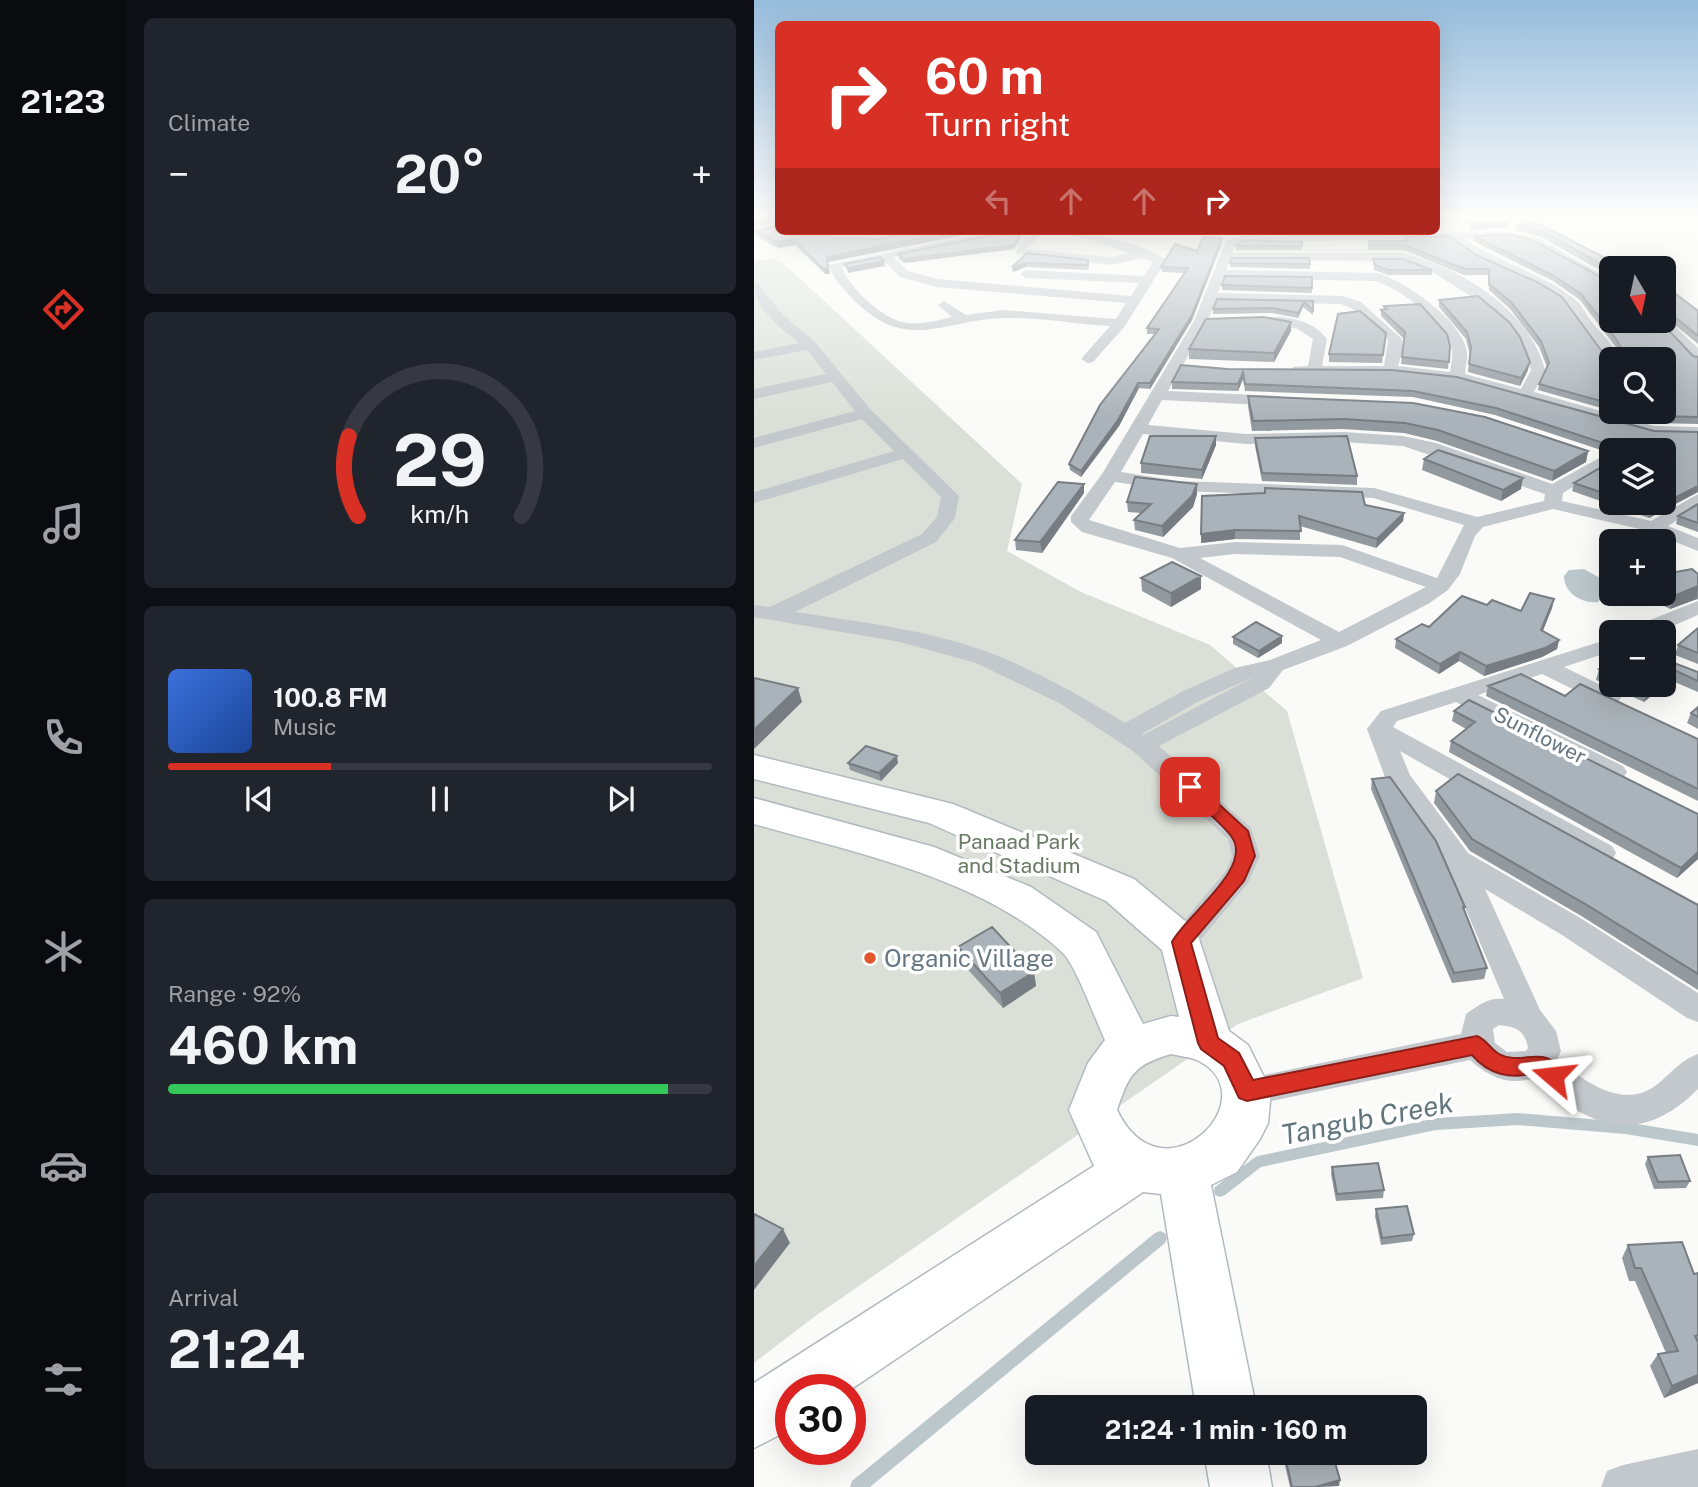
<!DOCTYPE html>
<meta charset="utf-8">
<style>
:root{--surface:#171b24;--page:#20242c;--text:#f1f3f6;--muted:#9ea1a6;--line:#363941;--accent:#d93025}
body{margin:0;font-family:"Public Sans",sans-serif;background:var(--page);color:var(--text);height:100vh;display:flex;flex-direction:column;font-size:26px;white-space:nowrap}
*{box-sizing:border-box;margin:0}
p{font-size:23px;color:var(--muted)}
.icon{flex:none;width:38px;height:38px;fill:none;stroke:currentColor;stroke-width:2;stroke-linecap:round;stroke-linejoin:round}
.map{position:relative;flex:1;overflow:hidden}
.details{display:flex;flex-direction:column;gap:18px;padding:18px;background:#0d0f14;width:628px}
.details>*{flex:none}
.guide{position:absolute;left:21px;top:21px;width:665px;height:214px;border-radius:10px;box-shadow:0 7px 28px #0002;background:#d93025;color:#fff;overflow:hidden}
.needle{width:46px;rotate:171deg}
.buttons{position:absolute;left:845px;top:256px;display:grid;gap:14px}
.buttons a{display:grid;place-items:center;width:77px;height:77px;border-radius:10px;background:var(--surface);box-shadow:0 7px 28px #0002;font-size:35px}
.speed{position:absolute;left:21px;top:1374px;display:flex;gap:14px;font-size:35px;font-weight:700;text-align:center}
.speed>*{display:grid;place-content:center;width:91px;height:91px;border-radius:50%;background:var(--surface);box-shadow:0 7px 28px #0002;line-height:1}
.speed .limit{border:10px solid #d22;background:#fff;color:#111}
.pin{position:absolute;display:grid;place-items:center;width:60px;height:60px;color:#fff;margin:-30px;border-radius:14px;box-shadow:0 4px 10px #0006}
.me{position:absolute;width:77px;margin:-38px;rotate:287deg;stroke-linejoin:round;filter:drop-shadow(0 0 5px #0008)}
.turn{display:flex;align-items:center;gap:24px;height:147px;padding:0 35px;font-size:32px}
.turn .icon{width:91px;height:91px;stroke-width:2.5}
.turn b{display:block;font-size:49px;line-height:60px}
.lanes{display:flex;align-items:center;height:66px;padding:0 35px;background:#0003;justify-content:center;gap:35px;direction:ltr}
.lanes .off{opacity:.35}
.big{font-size:52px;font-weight:700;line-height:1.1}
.details .card{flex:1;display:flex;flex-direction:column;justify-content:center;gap:10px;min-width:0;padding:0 24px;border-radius:10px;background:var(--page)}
.details .dial{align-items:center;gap:0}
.dial svg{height:182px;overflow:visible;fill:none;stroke:var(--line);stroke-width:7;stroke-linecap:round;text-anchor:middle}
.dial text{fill:var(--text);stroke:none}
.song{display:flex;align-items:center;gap:21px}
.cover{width:84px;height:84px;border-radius:10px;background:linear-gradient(135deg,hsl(220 70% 55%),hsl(220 70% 35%))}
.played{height:7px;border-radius:4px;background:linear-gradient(90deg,var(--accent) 30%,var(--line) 30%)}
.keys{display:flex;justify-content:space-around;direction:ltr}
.heat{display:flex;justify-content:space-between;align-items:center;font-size:38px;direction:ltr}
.charge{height:10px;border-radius:5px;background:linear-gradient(90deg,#34c759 92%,var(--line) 0)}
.trip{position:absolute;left:271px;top:1395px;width:402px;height:70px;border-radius:10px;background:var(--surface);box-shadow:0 7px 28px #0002;font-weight:700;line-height:70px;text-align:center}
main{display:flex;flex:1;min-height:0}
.tab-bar{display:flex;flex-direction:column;width:126px;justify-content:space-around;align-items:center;background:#090b0e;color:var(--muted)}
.tab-bar .icon{width:49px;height:49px}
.tab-bar .active{color:var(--accent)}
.tab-bar b{font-size:32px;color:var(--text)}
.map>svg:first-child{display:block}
.green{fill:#dadfd7}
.water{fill:#bbc7cb}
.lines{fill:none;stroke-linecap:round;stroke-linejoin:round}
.stream{fill:#bbc7cb;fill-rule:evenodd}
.secondary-casing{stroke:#b3babf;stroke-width:3}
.street{fill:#c3c8cc;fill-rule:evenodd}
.secondary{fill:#fff;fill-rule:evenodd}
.wall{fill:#929a9f}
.shaded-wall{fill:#777d82}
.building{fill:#aab3b9;stroke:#777d82;stroke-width:2}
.route{fill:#d93025;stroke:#8d1f18;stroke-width:2}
.poi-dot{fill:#e4572e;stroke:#fff;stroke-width:2.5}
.labels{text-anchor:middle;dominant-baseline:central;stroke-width:7;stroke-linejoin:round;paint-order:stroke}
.street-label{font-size:21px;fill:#657683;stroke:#fff}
.park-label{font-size:21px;fill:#687a64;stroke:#fff}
.near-poi-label{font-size:24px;fill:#657683;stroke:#fff;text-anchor:start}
.near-water-label{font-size:28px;font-style:italic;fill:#60757c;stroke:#fff}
</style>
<main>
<nav class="tab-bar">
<b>21:23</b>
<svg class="icon active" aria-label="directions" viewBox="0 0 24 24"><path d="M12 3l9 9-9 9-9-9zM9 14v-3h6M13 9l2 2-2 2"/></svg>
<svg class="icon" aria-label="music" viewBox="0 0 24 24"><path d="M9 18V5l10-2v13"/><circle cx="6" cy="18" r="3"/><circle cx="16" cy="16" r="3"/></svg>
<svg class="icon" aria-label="phone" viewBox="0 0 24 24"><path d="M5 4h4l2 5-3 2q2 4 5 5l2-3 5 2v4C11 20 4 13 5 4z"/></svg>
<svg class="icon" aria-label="climate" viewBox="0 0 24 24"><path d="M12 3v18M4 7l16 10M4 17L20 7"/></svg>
<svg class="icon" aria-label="car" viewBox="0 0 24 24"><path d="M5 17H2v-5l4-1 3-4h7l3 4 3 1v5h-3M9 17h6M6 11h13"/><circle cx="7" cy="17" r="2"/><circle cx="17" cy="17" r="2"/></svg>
<svg class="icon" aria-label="filters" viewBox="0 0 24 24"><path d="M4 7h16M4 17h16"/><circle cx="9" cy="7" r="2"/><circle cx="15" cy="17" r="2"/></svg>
</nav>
<section class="details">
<div class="card"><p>Climate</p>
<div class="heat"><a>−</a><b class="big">20°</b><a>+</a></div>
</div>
<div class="card dial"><svg viewBox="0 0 100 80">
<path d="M14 69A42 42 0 1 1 86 69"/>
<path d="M14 69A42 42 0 0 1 10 34" stroke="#d93025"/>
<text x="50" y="56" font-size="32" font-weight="700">29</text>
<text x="50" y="72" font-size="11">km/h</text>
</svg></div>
<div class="card">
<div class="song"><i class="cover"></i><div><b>100.8 FM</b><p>Music</p></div></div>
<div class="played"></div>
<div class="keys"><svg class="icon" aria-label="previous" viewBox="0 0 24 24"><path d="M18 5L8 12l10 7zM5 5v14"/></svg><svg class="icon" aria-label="pause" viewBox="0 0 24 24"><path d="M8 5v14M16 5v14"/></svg><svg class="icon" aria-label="next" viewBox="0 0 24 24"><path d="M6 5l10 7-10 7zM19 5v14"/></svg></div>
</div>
<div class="card"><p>Range · 92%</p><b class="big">460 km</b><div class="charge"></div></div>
<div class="card"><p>Arrival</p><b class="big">21:24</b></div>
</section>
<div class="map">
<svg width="944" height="1487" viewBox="0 0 944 1487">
<rect width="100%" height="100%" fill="#fafaf8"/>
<path class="green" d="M20,258L28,262L268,484L253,551L327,592L456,645L533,711L609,978L484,1024L60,1317L0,1363V261Z"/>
<path class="water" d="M830,569L846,578L845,592L848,597L844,602C828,604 810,593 810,576L815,570Z"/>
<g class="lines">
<path class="stream" d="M764,1113L871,1122L944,1134V1146L871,1134L764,1125L682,1130L507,1167L471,1195L466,1197L461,1195L460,1191L461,1187L500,1158L504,1156L682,1118Z
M406,1231L411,1233L413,1238L411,1243L116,1487H96L98,1481L401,1233Z"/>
<g class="secondary-casing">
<path id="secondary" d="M0,755L199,804L380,879L442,930L475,1031L494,1045L517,1091L514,1123L506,1139L483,1172L457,1185L502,1407H442L407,1194L389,1192L96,1390H37V1429L0,1448V1383L340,1166L315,1110L334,1063L351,1040C342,1021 322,966 309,953C229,878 102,853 0,824V798L180,847L277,887L342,932L389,1024L417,1016L425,1017L408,950L352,901L175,823L0,779ZM417,1054C425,1056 436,1057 443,1060C517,1096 409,1206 363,1110C375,1074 380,1065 417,1054Z
M450,1452H512L518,1487H456Z"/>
</g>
<path class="street" d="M24,224V230L0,235V229Z
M60,231L96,236L164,231C144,244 78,249 60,231Z
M242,231H291L273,249L357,257L375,253L333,239L292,231C324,231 390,242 412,260L371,326L339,362L334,363L327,359L356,326C321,324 284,317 249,318C190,320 154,352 103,303C92,292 80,281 75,265ZM274,235L264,244L262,254L357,265L388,258L399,262L390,276L272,270L266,274L272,278L385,283L377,296L184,279L154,271L139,257L234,238ZM128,259L146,277L183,287L372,303L362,319L249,310L212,315L190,301L184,305L198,317C184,320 169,325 154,323C130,321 96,289 88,267Z
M757,232L786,239L858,280V289L778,243L757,238L710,239C745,263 792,274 824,302C829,307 832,314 836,320C848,335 857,340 865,359L853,362C842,344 830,326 817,309C797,286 749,272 722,258C713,252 704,245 695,239L489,242L481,245L478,253H649C706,267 776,310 791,370L780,392L900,426L944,427V437L899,436L703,381L636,374L539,373V367L554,366L559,339L542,328L504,326L499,325V319C525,314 557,317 573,339L568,366H630L634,340L597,308L587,304L461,301L454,321L414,391L526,396L534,401L526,406L408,400L394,425L492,434L589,432L649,436L682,443L798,484L858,451V464L809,493L808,501L897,521L944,494V507L914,526L944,538V551L894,531L799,509L729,527L721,536L706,574L694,590L674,604L593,646L529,670L515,688L405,746L497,828L506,856L494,883L438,950L427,954L416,950L412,942L472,871L478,856L474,839L379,751L307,704L222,663L146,642L0,617V605L16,607L168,534L183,517L187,497L149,459L0,503V492L140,451L108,419L0,448V438L101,411L78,382L0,399V389L72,374L53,350L0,360V352L45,343C26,327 0,309 0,282L4,283L28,314L61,342L117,410L205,496L201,518L182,542L41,612C106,622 177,630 239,654C285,672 329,697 371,723L429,691L481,668L516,660L567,640L418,558L328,532L317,522V516L348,474L440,321L472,241L488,236ZM476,260L649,261L675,270L728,303L756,328L767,344L777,370L767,389L711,374C711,368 714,359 713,352C709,321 651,281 623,273L472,270ZM469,278L622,281C646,289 693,323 698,350C699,357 697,365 696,372L644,366L649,350L648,339L607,302L589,296L464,293ZM389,434L492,444L589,442L649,446L791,494L790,501L723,517L620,488L424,481L367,472ZM361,482L424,491L619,498L710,525L683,578L588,545L481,542L426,548L335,520ZM481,554L586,557L672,587L585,632L446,558ZM500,677L389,735L388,734L445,701Z
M910,316L944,348V362L939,361L901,320H910Z
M944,601V615L905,632H875L878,627Z
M858,638V651L810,667L863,693L867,698L863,703H847L788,674L724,695L869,766L873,772L869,778H851L702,702L643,721L639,727L858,846L862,853L858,860L848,863L838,860L646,751L656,775L714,853L828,919L944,993V1022L933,1018L808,935L731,889L786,1010L802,1031L807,1051L803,1060C833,1082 870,1112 905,1083C918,1072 927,1060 944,1054V1089C901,1132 861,1136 810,1103C800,1096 790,1085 779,1080C775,1078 770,1081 764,1081C746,1082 729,1072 716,1060L493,1106L481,1101L476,1091L481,1081L707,1034L712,1014C725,1005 734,997 750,999L692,863L631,777L613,729L627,711ZM745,1025C762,1027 771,1030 774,1048L772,1051L753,1052L741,1043L739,1029Z
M944,1449V1487H847L853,1471L869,1465Z"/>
<use href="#secondary" class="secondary"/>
</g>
<path class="wall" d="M783,223L858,268V277L787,237L762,230L763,225Z
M2,231L80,238L126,239L229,231L74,262L76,274H71L41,245L24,248L4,237Z
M79,231H151L96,233Z
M304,231H335V232Z
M266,234L267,238L260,249L150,263L145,259L144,254Z
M695,236L852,357L866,355L861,346L826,300L799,281L719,241L720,236L858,283L939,356L944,357V424L900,423L858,411H910L858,359V411L784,390L785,384L793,367L785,347L756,309L735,290L734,275H710L650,250H615L614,247L615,241H650V237Z
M548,242V250H482V246Z
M468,243L438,320L396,389L385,388L365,426L327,477L316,470L315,464L401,334H393V328L431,273L408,272L407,267L443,251Z
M273,253L334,260L335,270L272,267L259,272L258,267Z
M619,259L678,270V275H634L620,270L619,263Z
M476,263L556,264V269L476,267Z
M558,277V293L468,290V285Z
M910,287L944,311V344L910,316Z
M685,300L774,370L766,386L714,372L716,355L712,339L685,307Z
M559,301V315L549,307L544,318L518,313L459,314V309Z
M630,306L696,346L694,369L647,364L650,339L627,316V310L629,309Z
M537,322V331L520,362L435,359V349Z
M632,333L628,363L575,362V354Z
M473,369L637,370L900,431L944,432V492L895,518L818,491L820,483L858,461V502H910V450H859V449L850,451L741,415L659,397L491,391L489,379L484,391L418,389V382Z
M494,396L834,451L832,462L798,481L683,441L650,433L589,429L498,431L494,406Z
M462,436V445L448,479L387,473V463Z
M501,438L603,476V485L508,481L501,446Z
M670,459L767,489L747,501L668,470Z
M443,484V494L439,507L409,537L381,530L380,520L387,513L374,512L373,502Z
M511,488L611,505L650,513L649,521L622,548L546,526V540L481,539L447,543L510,493Z
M330,493L288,553L262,550L261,540Z
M944,504V532L922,524L924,516Z
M910,574H944V600L943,599L916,609L885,593H910Z
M387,578L447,589L417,607L388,591Z
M800,599L798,608L789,631L805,640L803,649L788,657L730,676L705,661L685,674L641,648L642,639L733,605L767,611Z
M944,628V664L921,655L924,645Z
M528,636V643L504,658L479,644V637Z
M858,660V684H910L912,660L944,672V692L916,680L890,702L842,680L845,669Z
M734,686L811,696L944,739V801L732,696Z
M715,700L944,859L923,878L695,752L697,741L712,729L698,721L700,711Z
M944,707V729L933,723L937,713Z
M94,763H144L127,781L96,770Z
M618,779L711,907L710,911L733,968L730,979L698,983L617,789Z
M682,791L944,905V990L829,917L716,851L680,803Z
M204,947L280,972L282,986L249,1008L207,962Z
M894,1157L936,1181L932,1188L900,1189L891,1164Z
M578,1167L630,1190L629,1198L582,1201L577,1174Z
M622,1209L660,1234L658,1241L627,1245L621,1216Z
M874,1245L940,1274L944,1273V1383L910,1398L896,1366L904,1354L912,1353L881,1281H875L868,1258Z
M528,1452H578L585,1486L536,1487Z"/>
<path class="shaded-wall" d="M24,217V222L0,226V221Z
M754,223L753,227L717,230L718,225Z
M202,231H229L74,262L76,274H71L69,269L73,257Z
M483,231H503V233L483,235Z
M266,234L267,238L260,249L150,263L149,259Z
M468,238V243L438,320L396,389V383Z
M39,239L41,245L24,248L23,242Z
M130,261L131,266L94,273L93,268Z
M272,263V267L259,272L258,267Z
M550,302L549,307L544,318V313Z
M537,322V331L520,362V353Z
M776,362L774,370L766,386L767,378Z
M489,372V379L484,391V384Z
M384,383L385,388L365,426L327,477V471Z
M462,436V445L448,479V470Z
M861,442L859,449L850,451L852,444Z
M834,451L832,462L798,481L800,471Z
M769,478L767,489L747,501L749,490Z
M330,484V493L288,553L286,542Z
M443,484V494L439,507L409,537L408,526Z
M944,486V492L895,518L897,510Z
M650,513L649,521L622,548L623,539Z
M481,530V539L447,543V534Z
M447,576V589L417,607V593Z
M944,586L943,599L916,609L920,596Z
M800,599L798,608L785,639L787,630Z
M528,636V643L504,658L505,651Z
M805,640L803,649L788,657L730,676L732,666Z
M706,652L705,661L685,674L686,664Z
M920,670L916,680L890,702L893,692L902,684H910V678Z
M44,688L48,702L0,749V730Z
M143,756L144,763L127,781L125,773Z
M944,852V859L923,878L927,868Z
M280,972L282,986L249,1008L246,993Z
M29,1229L36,1243L0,1290V1266Z
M944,1375V1383L910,1398L918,1386Z
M586,1480L585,1486L561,1487Z"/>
<path class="building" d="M0,213H24V220V217L0,221Z
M715,223H754L718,225Z
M783,223L871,268H858V270L788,231L763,225Z
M24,226V231H66L80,238L126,239L154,233L157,231H202L73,257L74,268L69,269L39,239L23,242L2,231Z
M266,234L260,245L149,259L144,254L234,236Z
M758,235L778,240L858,283V320H905L939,356L944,357V417L902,416L884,411H910V359H858V404L785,384L795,363L787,341L757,302L735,284V269H711L650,245H616L615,241H653L650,237L695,236L722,255L785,283L808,297L852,357L867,355L869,351L862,339L827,294L800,276L720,236Z
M449,237L468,238L438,315L396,383H384L364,420L327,471L315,464L346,405L405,329L393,328L434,268L407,267L421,244L443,251Z
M490,240L548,242V246H482Z
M273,253L334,260V265L272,263L258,267Z
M126,257L130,261L93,268L91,264Z
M478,258H555L556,264L476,263Z
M619,259H649L678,270H635L621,265Z
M471,276L558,277V288L468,285Z
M910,287L918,291L944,311V336L910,308Z
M724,296L755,322L766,337L776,362L767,378L715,364L717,347L713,332L685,300Z
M463,299L559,301V310L550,302L544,313L518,308L459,309Z
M666,304L693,334L696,346L695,362L648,357L651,332L627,310L633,309L630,306Z
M606,311L632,333L629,355L575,354L584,314Z
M509,317L537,322L520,353L435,349L452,319Z
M427,365L473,369L637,370L703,377L900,431L944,432V486L897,510L874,502H910V450H861V442L852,444L742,408L659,391L491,384L489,372L484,384L418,382Z
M494,396L659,403L731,417L834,451L800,471L684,430L651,423L590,419L499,421Z
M396,436H462L448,470L387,463Z
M593,436L603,476L508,473L501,438Z
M684,450L769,478L749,490L670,459Z
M858,461V496L820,483Z
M381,477L443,484L438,496L408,526L380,520L397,504L373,502Z
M304,482L330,484L286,542L261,540Z
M511,488L608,492L611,505L650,513L623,539L545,516L547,531L481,530L447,534L448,496L511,493Z
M944,504V523L924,516Z
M418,562L447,576L417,593L387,578Z
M938,569L944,574V586L920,596L910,591V574Z
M776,593L800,599L787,630L805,640L791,648L732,666L706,652L686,664L642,639L668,624L675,627L708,596L733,605L738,600L767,611Z
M502,622L528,636L505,651L479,637Z
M944,628V653L924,645Z
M910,656L912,660L944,672V681L920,670L910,678Z
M858,660V675L845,669Z
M767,674L811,696L826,684L944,739V789L734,686Z
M0,678L44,688L0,730Z
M876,684H902L893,692Z
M715,700L944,814V852L927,868L697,741L721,722L700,711Z
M944,707V717L937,713Z
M112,746L143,756L125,773L94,763Z
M704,774L944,905V974L833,905L718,839L682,791Z
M636,777L682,841L711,907H709L733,968L700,973L618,779Z
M238,927L280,972L246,993L204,947Z
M926,1155L936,1181L904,1182L894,1157Z
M624,1163L630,1190L583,1194L578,1167Z
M653,1206L660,1234L628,1238L622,1209Z
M0,1214L29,1229L0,1266Z
M928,1242L940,1274L944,1273V1335L941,1336L944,1342V1375L918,1386L904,1354L924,1351L887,1268H881L874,1245Z
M530,1452H578L586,1480L561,1487H538Z"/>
<linearGradient id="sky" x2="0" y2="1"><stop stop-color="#96bcdc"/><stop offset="0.51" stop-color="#fdfdfc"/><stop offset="1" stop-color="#fdfdfc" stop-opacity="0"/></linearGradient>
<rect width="944" height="421" fill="url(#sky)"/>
<path class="route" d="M436,782L442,783L494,831L501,856L490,881L437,943L464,1038L485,1053L499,1080L723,1036C733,1040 736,1049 745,1054C769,1067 794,1041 810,1076L807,1082L799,1085L779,1073C757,1080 734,1074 718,1055L493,1101L485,1098L470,1066L447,1049L444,1043L418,942C432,915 501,867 477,836C465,820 445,806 430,791V783Z"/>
<circle class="poi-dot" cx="116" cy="958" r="7"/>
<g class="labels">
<g class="street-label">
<text transform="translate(786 735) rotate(27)">Sunflower</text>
</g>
<g class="park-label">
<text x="265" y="841">Panaad Park<tspan x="265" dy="24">and Stadium</tspan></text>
</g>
<g class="near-poi-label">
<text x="130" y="958">Organic Village</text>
</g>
<g class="near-water-label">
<text transform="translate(613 1118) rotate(-11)">Tangub Creek</text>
</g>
</g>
</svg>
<div class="buttons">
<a><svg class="needle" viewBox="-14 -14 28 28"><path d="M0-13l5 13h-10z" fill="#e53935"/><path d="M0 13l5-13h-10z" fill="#9ea1a6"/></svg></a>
<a><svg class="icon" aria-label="search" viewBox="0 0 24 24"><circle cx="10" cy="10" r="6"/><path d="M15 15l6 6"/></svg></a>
<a><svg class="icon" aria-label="layers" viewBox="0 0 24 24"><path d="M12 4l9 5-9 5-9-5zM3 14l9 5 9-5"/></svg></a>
<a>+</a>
<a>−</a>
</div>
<div class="speed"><div class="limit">30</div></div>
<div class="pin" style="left:436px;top:787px;background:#d93025"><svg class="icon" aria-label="arrive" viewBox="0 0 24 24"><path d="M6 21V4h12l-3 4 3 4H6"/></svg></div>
<svg class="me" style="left:799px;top:1076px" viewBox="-20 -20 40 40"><path d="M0-17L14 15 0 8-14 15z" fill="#d93025" stroke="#fff" stroke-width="4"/></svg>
<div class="trip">21:24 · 1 min · 160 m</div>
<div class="guide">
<div class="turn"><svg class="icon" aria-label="right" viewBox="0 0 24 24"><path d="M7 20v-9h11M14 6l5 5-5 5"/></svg><div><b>60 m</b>Turn right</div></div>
<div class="lanes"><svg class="icon off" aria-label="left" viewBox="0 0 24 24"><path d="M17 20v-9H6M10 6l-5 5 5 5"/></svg><svg class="icon off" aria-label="ahead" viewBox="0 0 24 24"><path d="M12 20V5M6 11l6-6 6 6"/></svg><svg class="icon off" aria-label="ahead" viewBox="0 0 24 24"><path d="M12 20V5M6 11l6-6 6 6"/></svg><svg class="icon" aria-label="right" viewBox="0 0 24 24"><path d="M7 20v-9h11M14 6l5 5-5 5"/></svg></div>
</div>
</div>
</main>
